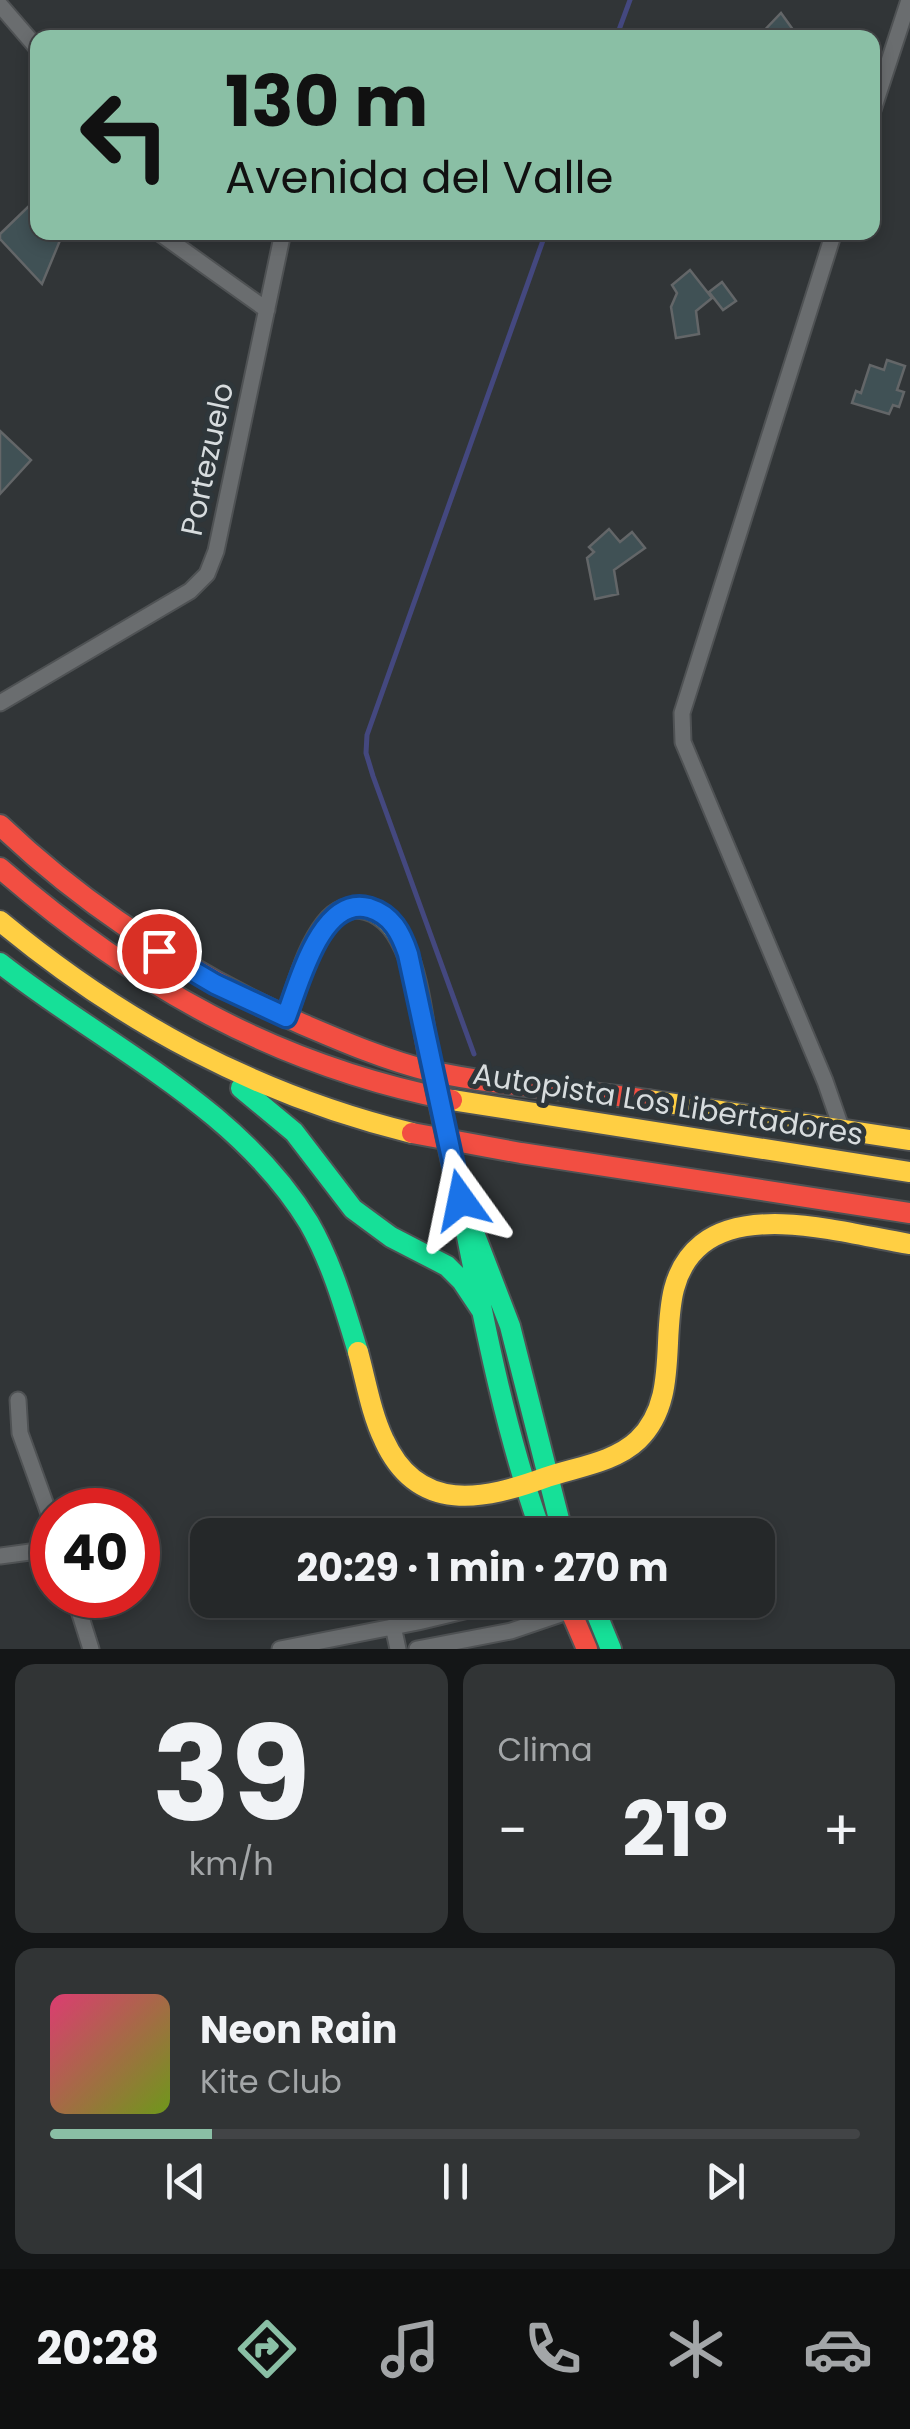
<!DOCTYPE html>
<html lang="es">
<meta charset="utf-8">
<style>
:root{--surface:#252829;--page:#313435;--text:#f1f3f6;--muted:#a3a6a8;--line:#424446;--accent:#8abfa5}
body{margin:0;font-family:Poppins,sans-serif;background:var(--page);color:var(--text);height:100vh;display:flex;flex-direction:column;font-size:38px;white-space:nowrap}
*{box-sizing:border-box;margin:0}
p{font-size:32px;color:var(--muted)}
.icon{flex:none;width:55px;height:55px;fill:none;stroke:currentColor;stroke-width:2;stroke-linecap:round;stroke-linejoin:round}
.map{position:relative;height:1649px;overflow:hidden}
.panel{display:flex;flex-direction:column;gap:15px;padding:15px;background:#141617;flex:1}
.panel>*{flex:none}
.banner{position:absolute;left:30px;top:30px;width:850px;height:210px;border-radius:20px;box-shadow:0 5px 15px #0003,0 0 0 2px var(--line);background:#8abfa5;color:#111;overflow:hidden}
.speed{position:absolute;left:30px;top:1488px;display:flex;gap:20px;font-size:50px;font-weight:700;text-align:center}
.speed>*{display:grid;place-content:center;width:130px;height:130px;border-radius:50%;background:var(--surface);box-shadow:0 5px 15px #0003,0 0 0 2px var(--line);line-height:1}
.speed .limit{border:15px solid #d22;background:#fff;color:#111}
.pin{position:absolute;display:grid;place-items:center;width:85px;height:85px;color:#fff;margin:-42px;border:5px solid #fff;border-radius:50%;box-shadow:0 2px 10px #0007}
.me{position:absolute;width:110px;margin:-55px;rotate:348deg;stroke-linejoin:round;filter:drop-shadow(0 0 8px #0008)}
.turn{display:flex;align-items:center;gap:35px;height:210px;padding:0 30px;font-size:45px}
.turn .icon{width:130px;height:130px;stroke-width:2.5}
.turn b{display:block;font-size:70px;line-height:85px}
.big{font-size:75px;font-weight:700;line-height:1.1}
.panel .card{flex:1;display:flex;flex-direction:column;justify-content:center;gap:15px;min-width:0;padding:0 35px;border-radius:20px;background:var(--page)}
.panel .dial{align-items:center;gap:0}
.dial b{font-size:130px;line-height:1}
.song{display:flex;align-items:center;gap:30px}
.cover{width:120px;height:120px;border-radius:15px;background:linear-gradient(135deg,hsl(340 70% 55%),hsl(80 70% 35%))}
.played{height:10px;border-radius:5px;background:linear-gradient(90deg,var(--accent) 20%,var(--line) 20%)}
.keys{display:flex;justify-content:space-around;direction:ltr}
.heat{display:flex;justify-content:space-between;align-items:center;font-size:55px;direction:ltr}
.panel .tiles{flex:1;display:grid;gap:15px;grid-template-columns:1fr 1fr}
.card:last-child{grid-column:span 2}
.trip{position:absolute;left:190px;top:1518px;width:585px;height:100px;border-radius:20px;background:var(--surface);box-shadow:0 5px 15px #0003,0 0 0 2px var(--line);font-weight:700;line-height:100px;text-align:center}
.dock{display:flex;height:160px;justify-content:space-around;align-items:center;background:#0f1010;color:var(--muted)}
.dock .icon{width:70px;height:70px}
.dock .current{color:var(--accent)}
.dock b{font-size:45px;color:var(--text)}
.map>svg:first-child{display:block}
.lines{fill:none;stroke-linecap:round;stroke-linejoin:round}
.stream{stroke:#44487f;stroke-width:5}
.building{fill:#405155;stroke:#636668;stroke-width:2.5}
.street-casing{stroke:#4f5254;stroke-width:19}
.fast-casing{stroke:#4f5254;stroke-width:24}
.slow-casing{stroke:#4f5254;stroke-width:24}
.jam-casing{stroke:#4f5254;stroke-width:24}
.street{stroke:#6a6d6f;stroke-width:15}
.fast{stroke:#16e098;stroke-width:20}
.slow{stroke:#ffcf43;stroke-width:20}
.jam{stroke:#f24e42;stroke-width:20}
.slow-bridge-casing{stroke:#4f5254;stroke-width:24;stroke-linecap:butt}
.slow-bridge{stroke:#ffcf43;stroke-width:20}
.route-casing{stroke:#114b97;stroke-width:25}
.route{stroke:#1a73e8;stroke-width:18}
.labels{text-anchor:middle;dominant-baseline:central;stroke-width:10;stroke-linejoin:round;paint-order:stroke}
.street-label{font-size:30px;fill:#d7dcde;stroke:#2e363a}
</style>
<div class="map">
<svg width="910" height="1649" viewBox="0 0 910 1649">
<rect width="100%" height="100%" fill="#313537"/>
<g class="lines">
<path class="stream" d="M616,38L630,0
M474,1054L373,776L366,753L367,735L546,232"/>
</g>
<path class="building" d="M781,13L799,38H757Z
M30,205L38,213V232H56L61,238L42,284L0,239V234Z
M690,270L712,298L696,311L699,334L676,338L671,307L677,293L672,285Z
M722,282L736,301L723,310L709,292Z
M887,360L905,366L897,390L904,392L899,407L893,405L889,414L852,403L856,391L861,393L870,365L884,370Z
M0,431L31,460L0,494Z
M609,529L620,542L632,532L645,548L614,570L618,594L595,599L587,558L594,552L589,547Z"/>
<g class="lines">
<g class="street-casing">
<path id="street" d="M0,5L38,49
M872,113L909,0
M158,232L267,310
M834,232L682,713L683,742L825,1081L842,1130
M0,703L190,591L207,574L216,551L283,232
M18,1400L20,1433L52,1522
M0,1556L52,1549
M74,1595L91,1649
M393,1626L398,1649
M280,1649L418,1622L510,1600
M417,1649L511,1631L570,1611L594,1607"/>
</g>
<g class="fast-casing">
<path id="fast" d="M0,963C105,1046 237,1105 309,1223C332,1263 345,1309 358,1352
M241,1088L294,1132L353,1209L391,1237L447,1266L462,1281L482,1311
M456,1181C480,1300 501,1421 542,1535
M473,1230L510,1326L563,1535
M591,1600L611,1649"/>
</g>
<g class="slow-casing">
<path id="slow" d="M0,921C123,1023 257,1095 412,1133
M286,1017C298,987 305,951 326,924C336,911 350,905 366,909C415,922 420,1009 428,1051
M452,1100L910,1172
M648,1100L910,1140
M358,1352C366,1381 371,1413 384,1440C418,1515 484,1500 547,1477C577,1467 615,1462 638,1440C693,1387 642,1292 702,1244C753,1204 852,1235 910,1244"/>
</g>
<g class="jam-casing">
<path id="jam" d="M0,825C89,910 190,974 302,1024C344,1042 386,1060 430,1071C501,1087 576,1089 648,1100
M0,868C136,986 275,1065 452,1100
M412,1133L521,1153L910,1213
M566,1600L587,1649"/>
</g>
<use href="#street" class="street"/>
<use href="#fast" class="fast"/>
<use href="#slow" class="slow"/>
<use href="#jam" class="jam"/>
<g class="slow-bridge-casing">
<path id="slow-bridge" d="M428,1051L456,1181"/>
</g>
<use href="#slow-bridge" class="slow-bridge"/>
</g>
<g class="lines">
<g class="route-casing">
<path id="route" d="M159,951L215,984L286,1017C299,984 321,895 369,908C392,915 401,933 408,954L461,1200"/>
</g>
<use href="#route" class="route"/>
</g>
<g class="labels">
<g class="street-label">
<text transform="translate(207 459) rotate(-78)">Portezuelo</text>
<text transform="translate(668 1104) rotate(9)">Autopista Los Libertadores</text>
</g>
</g>
</svg>
<div class="speed"><div class="limit">40</div></div>
<div class="pin" style="left:159px;top:951px;background:#d93025"><svg class="icon" aria-label="arrive" viewBox="0 0 24 24"><path d="M6 21V4h12l-3 4 3 4H6"/></svg></div>
<svg class="me" style="left:461px;top:1200px" viewBox="-20 -20 40 40"><path d="M0-17L14 15 0 8-14 15z" fill="#1a73e8" stroke="#fff" stroke-width="4"/></svg>
<div class="trip">20:29 · 1 min · 270 m</div>
<div class="banner">
<div class="turn"><svg class="icon" aria-label="left" viewBox="0 0 24 24"><path d="M17 20v-9H6M10 6l-5 5 5 5"/></svg><div><b>130 m</b>Avenida del Valle</div></div>
</div>
</div>
<section class="panel">
<div class="tiles">
<div class="card dial"><b>39</b><p>km/h</p></div>
<div class="card"><p>Clima</p>
<div class="heat"><a>−</a><b class="big">21°</b><a>+</a></div>
</div>
<div class="card">
<div class="song"><i class="cover"></i><div><b>Neon Rain</b><p>Kite Club</p></div></div>
<div class="played"></div>
<div class="keys"><svg class="icon" aria-label="previous" viewBox="0 0 24 24"><path d="M18 5L8 12l10 7zM5 5v14"/></svg><svg class="icon" aria-label="pause" viewBox="0 0 24 24"><path d="M8 5v14M16 5v14"/></svg><svg class="icon" aria-label="next" viewBox="0 0 24 24"><path d="M6 5l10 7-10 7zM19 5v14"/></svg></div>
</div>
</div>
</section>
<nav class="dock">
<b>20:28</b>
<svg class="icon current" aria-label="directions" viewBox="0 0 24 24"><path d="M12 3l9 9-9 9-9-9zM9 14v-3h6M13 9l2 2-2 2"/></svg>
<svg class="icon" aria-label="music" viewBox="0 0 24 24"><path d="M9 18V5l10-2v13"/><circle cx="6" cy="18" r="3"/><circle cx="16" cy="16" r="3"/></svg>
<svg class="icon" aria-label="phone" viewBox="0 0 24 24"><path d="M5 4h4l2 5-3 2q2 4 5 5l2-3 5 2v4C11 20 4 13 5 4z"/></svg>
<svg class="icon" aria-label="climate" viewBox="0 0 24 24"><path d="M12 3v18M4 7l16 10M4 17L20 7"/></svg>
<svg class="icon" aria-label="car" viewBox="0 0 24 24"><path d="M5 17H2v-5l4-1 3-4h7l3 4 3 1v5h-3M9 17h6M6 11h13"/><circle cx="7" cy="17" r="2"/><circle cx="17" cy="17" r="2"/></svg>
</nav>
